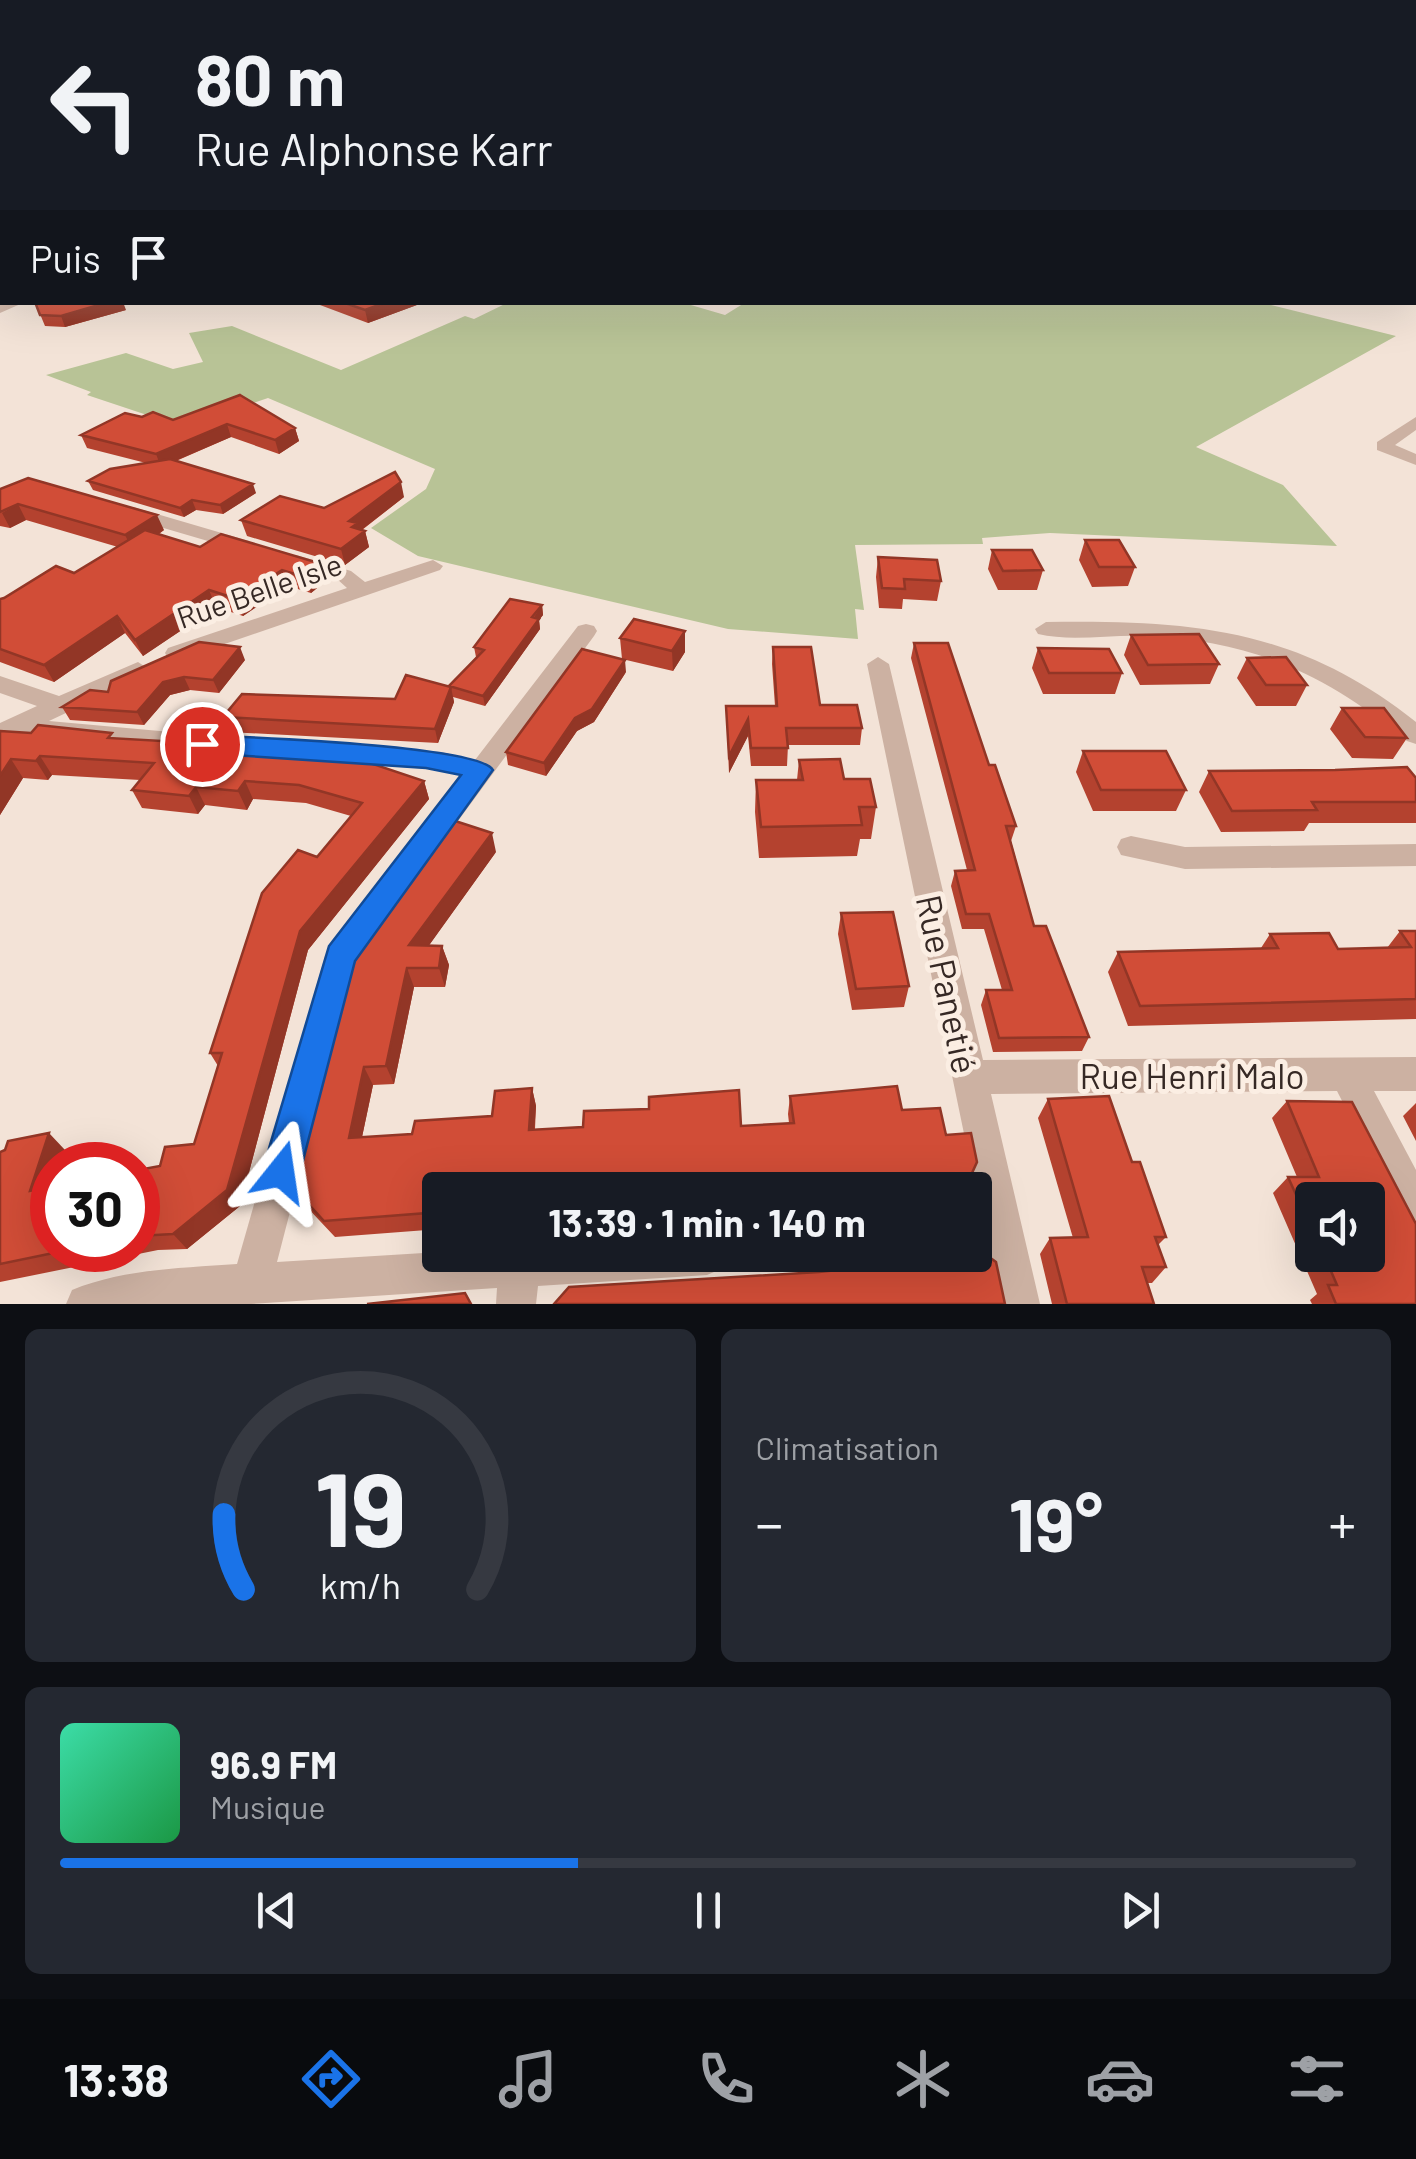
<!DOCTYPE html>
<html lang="fr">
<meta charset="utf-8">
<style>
:root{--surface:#171b24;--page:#242831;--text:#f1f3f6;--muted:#9ea1a6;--line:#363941;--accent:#1a73e8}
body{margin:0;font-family:Barlow,sans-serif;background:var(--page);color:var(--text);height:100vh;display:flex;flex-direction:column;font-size:38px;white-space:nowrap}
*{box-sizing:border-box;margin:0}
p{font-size:32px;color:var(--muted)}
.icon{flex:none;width:55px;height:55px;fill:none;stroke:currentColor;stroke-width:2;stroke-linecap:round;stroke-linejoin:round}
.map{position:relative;height:1304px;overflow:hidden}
.panel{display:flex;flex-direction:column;gap:25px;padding:25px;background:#0d0f14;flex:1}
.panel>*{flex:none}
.banner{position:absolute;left:0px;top:0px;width:1418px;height:305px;box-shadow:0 10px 40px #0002;background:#171b24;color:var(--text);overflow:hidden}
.buttons{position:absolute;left:1295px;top:1182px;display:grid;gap:20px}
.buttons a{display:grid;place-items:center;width:90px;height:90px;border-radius:10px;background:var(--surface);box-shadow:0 10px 40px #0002;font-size:50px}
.speed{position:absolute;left:30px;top:1142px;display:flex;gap:20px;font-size:50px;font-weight:700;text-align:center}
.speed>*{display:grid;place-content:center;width:130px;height:130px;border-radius:50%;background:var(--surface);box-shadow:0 10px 40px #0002;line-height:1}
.speed .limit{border:15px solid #d22;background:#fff;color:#111}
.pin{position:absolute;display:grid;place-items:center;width:85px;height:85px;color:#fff;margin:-42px;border:5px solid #fff;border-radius:50%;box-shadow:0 2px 10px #0007}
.me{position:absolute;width:110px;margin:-55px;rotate:15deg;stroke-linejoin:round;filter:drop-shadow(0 0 8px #0008)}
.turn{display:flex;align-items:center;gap:35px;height:210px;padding:0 30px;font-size:45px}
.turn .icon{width:130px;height:130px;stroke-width:2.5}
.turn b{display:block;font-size:70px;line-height:85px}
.then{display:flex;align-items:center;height:95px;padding:0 30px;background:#0003;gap:20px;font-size:38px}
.big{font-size:75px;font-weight:700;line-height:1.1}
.panel .tile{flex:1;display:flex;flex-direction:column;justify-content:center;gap:15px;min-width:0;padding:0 35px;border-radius:15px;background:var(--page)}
.panel .dial{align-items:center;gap:0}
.dial svg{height:260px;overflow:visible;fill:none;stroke:var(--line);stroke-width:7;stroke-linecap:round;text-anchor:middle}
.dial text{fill:var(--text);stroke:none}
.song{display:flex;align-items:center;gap:30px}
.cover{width:120px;height:120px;border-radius:15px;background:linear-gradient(135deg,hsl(160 70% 55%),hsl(140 70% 35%))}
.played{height:10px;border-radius:5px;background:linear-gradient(90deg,var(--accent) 40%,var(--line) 40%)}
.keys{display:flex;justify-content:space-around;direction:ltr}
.heat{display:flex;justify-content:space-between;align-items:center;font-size:55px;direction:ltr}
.panel .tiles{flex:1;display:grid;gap:25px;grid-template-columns:1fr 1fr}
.tile:last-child{grid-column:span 2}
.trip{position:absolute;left:422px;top:1172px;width:570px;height:100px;border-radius:10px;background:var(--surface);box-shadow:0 10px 40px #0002;font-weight:700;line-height:100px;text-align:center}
.tab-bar{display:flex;height:160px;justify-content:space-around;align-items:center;background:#090b0e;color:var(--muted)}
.tab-bar .icon{width:70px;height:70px}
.tab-bar .current{color:var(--accent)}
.tab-bar b{font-size:45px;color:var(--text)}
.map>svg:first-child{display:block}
.green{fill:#b8c396}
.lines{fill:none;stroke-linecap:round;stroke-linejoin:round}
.minor{fill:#ccb1a2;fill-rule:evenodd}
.wall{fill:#b4422f;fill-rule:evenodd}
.shaded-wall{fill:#923626}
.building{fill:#d14d37;stroke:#923626;stroke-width:2.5}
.route{fill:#1a73e8;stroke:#114b97;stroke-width:2.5}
.labels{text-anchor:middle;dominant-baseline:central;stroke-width:10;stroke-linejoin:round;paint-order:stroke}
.street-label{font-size:30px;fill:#362925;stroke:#fbeee3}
.near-street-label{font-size:35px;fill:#362925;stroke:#fbeee3}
</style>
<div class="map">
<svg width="1416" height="1304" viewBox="0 0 1416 1304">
<rect width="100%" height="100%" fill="#f3e3d7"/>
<path class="green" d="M509,302L684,303L725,315L746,302H1259L1396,336L1196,447L1283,485L1337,546L1050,533L982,538L983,544L855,545L864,610L855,609L858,639L728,629L418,556L371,528L426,489L435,469L268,398L183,427L87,395L91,392L46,375L126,353L173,369L203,362L189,333L232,326L341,370L465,316L474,319Z"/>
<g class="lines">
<path class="minor" d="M1415,262H1416V268H1415Z
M6,302H25L0,313V305Z
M1416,417V430L1395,445L1416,454V465L1377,450V442Z
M133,507L249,541L252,545L242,551L126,517L124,513Z
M296,555L351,571L365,582L433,560L443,566L440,570L184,658H168L165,653L168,648L347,588L337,579L289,565L286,561L289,557Z
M1046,622C1192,620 1297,628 1416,722V744L1407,741C1326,674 1253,641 1147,636C1113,634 1071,642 1038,634L1035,629Z
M586,624L594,626L597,631L594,636L355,961L277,1262L440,1252V1255H727L721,1269L707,1275L538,1286L536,1304H496L497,1288L251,1304H66L72,1290C122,1269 183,1268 237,1264L325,956L462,776L441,770L337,762L328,759L324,753L328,747L337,744L441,752L475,760L578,626Z
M878,657L889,664L983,1060L1416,1057V1091H1374L1416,1170V1227L1403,1221L1337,1091L991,1094L1040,1304H1000L989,1254L975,1255H974L975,1217L981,1216L867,664Z
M138,662L150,670L146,675L49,721L215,736L224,739L228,745L224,751L215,754L18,735L0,742V723L37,706L0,693V676L59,696Z
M1131,836L1185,847L1416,844V866L1185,869L1121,855L1117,847L1121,839Z"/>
</g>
<path class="wall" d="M35,302L126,310L65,327L45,326Z
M312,302H425L368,323Z
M142,417L295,428L299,441L279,454L231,437L176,461L256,493L223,514L196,510L184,517L93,490L88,481L146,463L87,448L81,435Z
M0,489L164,530L159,534L200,547L327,580L311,593L288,586L243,616L216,607L143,656L125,633L54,682L0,662V599L74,573L118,547L26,520L10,528L0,526Z
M404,497L362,530L365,531L369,547L345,565L247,536L241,520Z
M1085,540L1135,567L1128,586L1092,587L1079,560Z
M992,550L1043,570L1037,590H998L988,569Z
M878,557L941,581L937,601L903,599L902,609L879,608L876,577Z
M542,605L543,615L539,620L540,629L485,706L453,697L454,702L438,743L229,732L223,717L395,699L449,687L476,657L474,647Z
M1131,635L1219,664L1210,684L1140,685L1124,655Z
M620,638L685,652L673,671L622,659Z
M914,643L989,765L1016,826L1011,841L1034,926L1089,1037L1082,1051L993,1052L981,1005L986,990H1002L984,929H962L951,886L955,871L967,870L911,658Z
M773,647L820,705L862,728L860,745H788L787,766H751L748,736L729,773L726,706H775L772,664Z
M1038,648L1122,673L1115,694H1043L1032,668Z
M1247,658L1307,685L1296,706H1256L1237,678Z
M245,660L219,693L190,690L170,695L144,725L70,720L62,707L108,692Z
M626,672L594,722L577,731L546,776L508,765L506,752Z
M1342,708L1407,738L1393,759L1352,758L1330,729Z
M0,731L116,738L367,762L424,781L429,799L308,950L240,1206L187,1249L158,1250L0,1282V1152L65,1150L52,1165V1250H138V1170L160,1166L194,1144L218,1066L210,1053L317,857L351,816L306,803L253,799L247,810L205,805L198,814L142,808L132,790L140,780L52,775L48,780L23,778L0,815Z
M1083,751L1186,790L1176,811H1093L1076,772Z
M799,760L844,779L876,807L871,839H860L857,856L759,858L755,812L756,780H797Z
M1335,770L1416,778V823H1309L1304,831L1221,832L1199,792L1209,771Z
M496,852L429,945L442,946L449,965L445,987H414L394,1084L373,1085L362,1137L412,1134L492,1116L532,1088L536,1106L535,1129L741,1126L789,1123L788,1114L790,1096L902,1110L946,1135L977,1162L965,1190H440V1229L335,1237L303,1203L292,1186L353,945Z
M841,913L909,986L904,1007L852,1010L838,934Z
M1400,931H1416V1019L1128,1026L1108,972L1118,952L1261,948L1270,934L1338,949L1387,948Z
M1048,1099L1132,1162L1166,1237L1158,1245L1166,1267L1152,1283H1147L1154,1304H1052L1040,1254L1050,1238H1073L1038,1118Z
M1287,1101L1416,1304H1312L1310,1300L1317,1294L1273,1193L1288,1177H1297L1272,1118ZM1312,1200L1368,1255H1312Z
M1416,1103V1141L1403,1116Z"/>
<path class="shaded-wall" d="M109,302H123L126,310L65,327L61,316Z
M387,302H425L368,323L365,310Z
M227,424L231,437L161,467L156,454Z
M295,428L299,441L279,454L275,440Z
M401,482L404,497L360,531H365L369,547L345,565L341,549L349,521Z
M253,484L256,493L223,514L220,505Z
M192,500L196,510L184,517L180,508Z
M18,504L26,520L10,528L2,513Z
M157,515L164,530L133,551L125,535Z
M322,564L327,580L311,593L305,577Z
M282,570L288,586L243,616L237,599Z
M209,590L216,607L143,656L135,640Z
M542,605L543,615L539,620L540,629L485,706L483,696Z
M117,616L125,633L54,682L44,665Z
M685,631V652L673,671L672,651Z
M240,647L245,660L219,693L213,680Z
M625,660L626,672L594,722L577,731L546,776L544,763L575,718Z
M184,677L190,690L170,695L144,725L137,712L163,682Z
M451,687L454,702L438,743L435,729Z
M748,719V736L729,773V756Z
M363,749L369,768L358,759Z
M40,756L52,775L48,780L36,761Z
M11,759L23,778L0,815V776Z
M245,781L253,799L247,810L238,791Z
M424,781L429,799L308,950L240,1206L187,1249L173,1234L300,931Z
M196,787L205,805L198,814L189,796Z
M492,833L496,852L415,965L409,945Z
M442,946L449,965L445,987L439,968Z
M407,968L414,987L394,1084L386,1066Z
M364,1067L373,1085L358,1156L349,1138Z
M532,1088L536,1106L533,1147L529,1130Z
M49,1133L65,1150L61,1165H52V1192L30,1191Z"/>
<path class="building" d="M1415,145H1416V227H1415Z
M35,302H109L61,316L40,315Z
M342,302H387L365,310Z
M240,395L295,428L275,440L227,424L156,454L81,435L125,413L142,417L153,412L173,420Z
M170,459L253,484L220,505L192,500L180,508L88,481L110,469Z
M395,472L401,482L349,521L358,523L352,527L365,531L341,549L241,520L280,496L324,508Z
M28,478L157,515L125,535L18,504L0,512V489Z
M145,530L200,547L221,534L322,564L305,577L282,570L237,599L209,590L135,640L117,616L44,665L0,649V599L4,598L56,566L74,573Z
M1085,540H1119L1135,567H1099Z
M992,550H1032L1043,570L1003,571Z
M878,557L937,560L941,581L904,579L905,589L882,588Z
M510,599L542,605L532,617L539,619L483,696L449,686L484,650L474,647Z
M634,619L685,631L672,651L620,638Z
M1199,634L1219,664L1148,665L1131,635Z
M199,642L240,647L213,680L184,677L163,682L137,712L62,707L90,690L108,692L111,681Z
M914,643H948L989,765H995L1016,826H1006L1034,926H1046L1089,1037L999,1038L986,990H1012L989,914H966L955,871L975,870Z
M773,647H811L820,705H857L862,728H786L788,748H751L748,719L729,756L726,706H777Z
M1038,648L1109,649L1122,673H1049Z
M582,649L625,660L592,709L575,718L544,763L506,752Z
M1286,657L1307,685H1266L1247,658Z
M406,675L451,687L435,729L223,717L242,694L395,699Z
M1342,708H1384L1407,738L1365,737Z
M38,725L112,733L108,738L197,743L201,739L363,749L358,759L424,781L300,931L227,1190L173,1234L138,1236V1170L160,1166L165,1147L194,1144L222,1053H210L262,893L298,850L317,857L362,803L299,785L245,781L238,791L196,787L189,796L132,790L154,763L40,756L36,761L11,759L0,776V731L31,733Z
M1083,751H1166L1186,790H1101Z
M840,759L844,779H870L876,807H859L862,825L761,827L756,780H803L799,760Z
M1407,767L1416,778V802H1312L1317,810L1232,811L1209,771L1335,770Z
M449,819L492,833L409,945L442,946L439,968H407L386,1066L364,1067L349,1138L412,1134L415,1121L492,1116L495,1091L532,1088L529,1130L583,1127L584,1111L649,1109V1097L739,1090L741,1126L794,1123L790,1096L897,1086L902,1110L940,1108L946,1135L971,1133L977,1162L972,1173L739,1190H440V1212L324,1221L292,1186L353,945Z
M893,912L909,986L856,989L841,913Z
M1400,931H1416V999L1140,1006L1118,952L1278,948L1270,934L1329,933L1338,949L1411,947Z
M1109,1096L1132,1162H1140L1166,1237H1155L1166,1267H1142L1154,1304H1067L1050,1238L1088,1237L1048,1099Z
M1287,1101L1352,1102L1416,1224V1304H1336L1328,1285H1337L1324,1255H1368V1200H1312V1230L1288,1177H1319Z
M49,1133L30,1191L52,1187V1250H68L0,1264V1152L5,1150L8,1141Z
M985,1254L996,1262L1005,1304H554L569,1287L819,1272Z
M465,1293L471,1304H367Z"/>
<linearGradient id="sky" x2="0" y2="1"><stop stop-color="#79b4d1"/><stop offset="0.44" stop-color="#faf2ed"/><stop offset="1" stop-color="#faf2ed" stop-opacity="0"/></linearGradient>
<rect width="1416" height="327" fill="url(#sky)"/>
<path class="route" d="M202,735C242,737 479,745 493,770L355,961L300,1172L294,1185L281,1190L268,1185L262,1172L329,946L461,775L426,768L202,753L189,744Z"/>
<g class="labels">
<g class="street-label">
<text transform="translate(259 590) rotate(-19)">Rue Belle Isle</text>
</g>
<g class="near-street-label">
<text transform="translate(948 984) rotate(78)">Rue Panetié</text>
<text x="1192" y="1075">Rue Henri Malo</text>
</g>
</g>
</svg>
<div class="buttons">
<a><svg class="icon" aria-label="sound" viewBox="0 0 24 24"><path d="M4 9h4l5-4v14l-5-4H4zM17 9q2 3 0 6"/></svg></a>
</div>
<div class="speed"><div class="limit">30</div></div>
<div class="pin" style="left:202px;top:744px;background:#d93025"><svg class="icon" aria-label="arrive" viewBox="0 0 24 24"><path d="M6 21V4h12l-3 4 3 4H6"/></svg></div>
<svg class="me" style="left:281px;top:1172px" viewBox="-20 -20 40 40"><path d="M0-17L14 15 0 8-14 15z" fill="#1a73e8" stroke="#fff" stroke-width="4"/></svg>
<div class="trip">13:39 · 1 min · 140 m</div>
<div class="banner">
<div class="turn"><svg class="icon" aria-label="left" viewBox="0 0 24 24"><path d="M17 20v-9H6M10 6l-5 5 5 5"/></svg><div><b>80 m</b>Rue Alphonse Karr</div></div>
<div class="then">Puis<svg class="icon" aria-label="arrive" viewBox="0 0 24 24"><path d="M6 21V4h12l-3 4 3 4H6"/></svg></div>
</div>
</div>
<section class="panel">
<div class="tiles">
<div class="tile dial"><svg viewBox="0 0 100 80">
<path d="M14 69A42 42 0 1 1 86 69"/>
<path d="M14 69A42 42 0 0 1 8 46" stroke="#1a73e8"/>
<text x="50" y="56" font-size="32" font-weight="700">19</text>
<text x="50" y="72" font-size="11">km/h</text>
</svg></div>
<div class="tile"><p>Climatisation</p>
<div class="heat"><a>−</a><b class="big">19°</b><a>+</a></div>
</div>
<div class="tile">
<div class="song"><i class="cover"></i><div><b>96.9 FM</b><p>Musique</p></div></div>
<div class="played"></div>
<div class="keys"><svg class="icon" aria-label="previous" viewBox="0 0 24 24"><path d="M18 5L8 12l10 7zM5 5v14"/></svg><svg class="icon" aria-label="pause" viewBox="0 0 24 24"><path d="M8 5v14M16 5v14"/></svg><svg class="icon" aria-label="next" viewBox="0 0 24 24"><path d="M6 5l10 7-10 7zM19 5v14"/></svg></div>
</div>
</div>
</section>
<nav class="tab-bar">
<b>13:38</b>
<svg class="icon current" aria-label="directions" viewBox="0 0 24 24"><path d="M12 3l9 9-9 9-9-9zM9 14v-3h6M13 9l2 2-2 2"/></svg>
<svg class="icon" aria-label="music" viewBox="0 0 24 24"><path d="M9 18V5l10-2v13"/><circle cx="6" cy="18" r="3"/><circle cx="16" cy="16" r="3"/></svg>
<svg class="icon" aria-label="phone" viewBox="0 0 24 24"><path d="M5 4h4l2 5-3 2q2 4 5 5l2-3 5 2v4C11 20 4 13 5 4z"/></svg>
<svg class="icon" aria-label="climate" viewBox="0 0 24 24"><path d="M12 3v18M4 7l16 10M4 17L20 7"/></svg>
<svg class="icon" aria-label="car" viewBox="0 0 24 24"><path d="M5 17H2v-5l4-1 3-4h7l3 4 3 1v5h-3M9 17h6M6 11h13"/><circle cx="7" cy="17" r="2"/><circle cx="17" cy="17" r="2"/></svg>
<svg class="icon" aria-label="filters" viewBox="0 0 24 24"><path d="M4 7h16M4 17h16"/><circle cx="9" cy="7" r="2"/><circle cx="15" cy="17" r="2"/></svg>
</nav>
